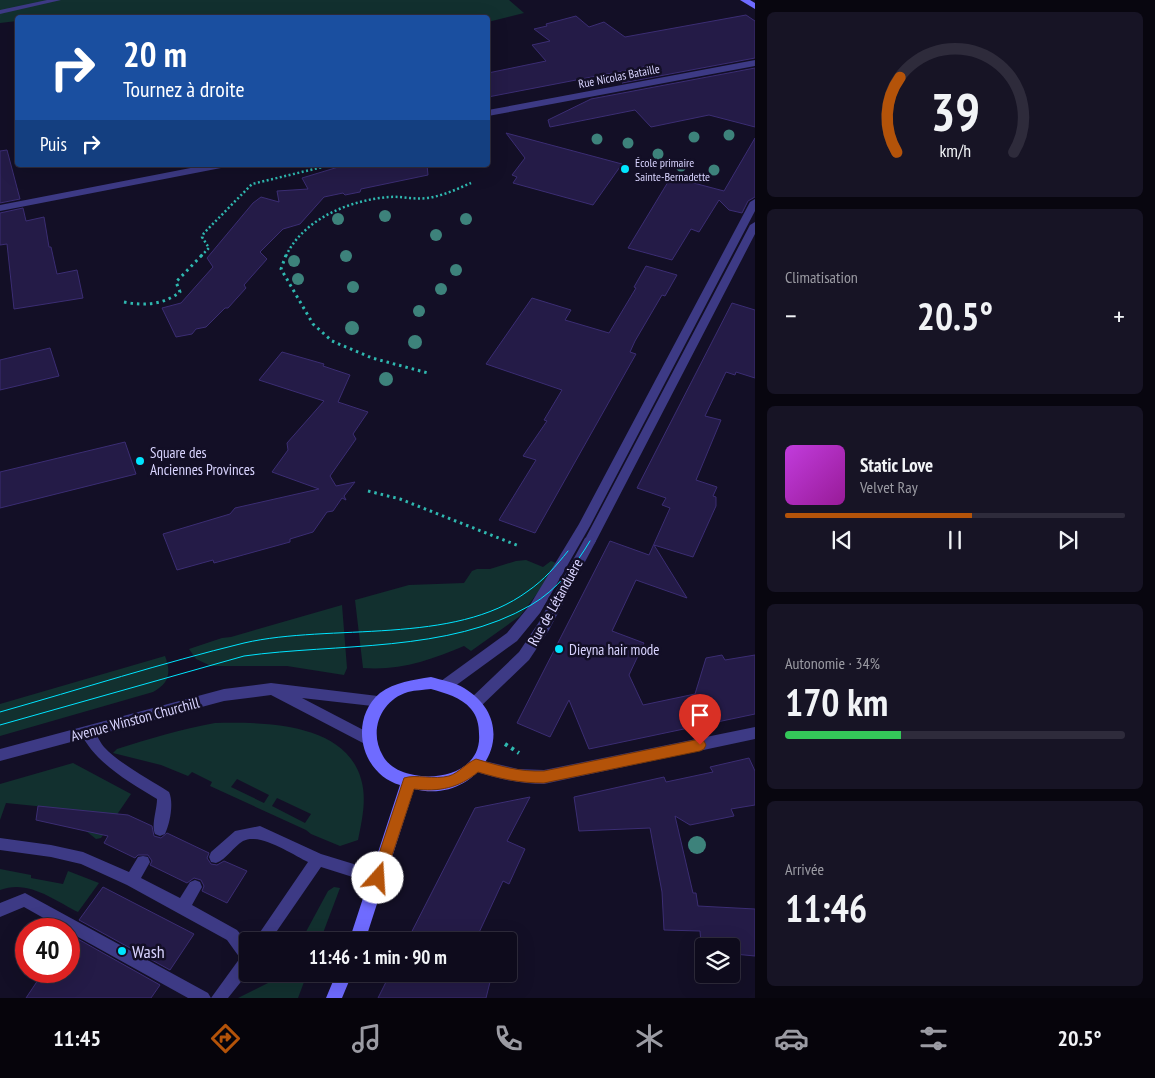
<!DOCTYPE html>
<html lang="fr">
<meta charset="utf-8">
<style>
:root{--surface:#0e0b1c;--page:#171425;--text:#f1f3f6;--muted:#9b9ba3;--line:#2e2b3b;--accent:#b45309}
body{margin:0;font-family:"PT Sans Narrow",sans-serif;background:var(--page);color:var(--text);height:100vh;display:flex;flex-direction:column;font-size:19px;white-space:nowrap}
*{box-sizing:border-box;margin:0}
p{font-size:16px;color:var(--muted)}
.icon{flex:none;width:28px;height:28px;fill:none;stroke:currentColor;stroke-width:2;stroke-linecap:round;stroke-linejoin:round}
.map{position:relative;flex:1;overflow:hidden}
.side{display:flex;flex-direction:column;gap:12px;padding:12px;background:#08060f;width:400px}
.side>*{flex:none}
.guide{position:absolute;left:15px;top:15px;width:475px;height:152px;border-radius:5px;box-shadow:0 5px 20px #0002,0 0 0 1px var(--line);background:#1a4fa0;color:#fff;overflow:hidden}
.fabs{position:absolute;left:695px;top:938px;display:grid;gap:10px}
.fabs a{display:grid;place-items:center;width:45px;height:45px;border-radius:5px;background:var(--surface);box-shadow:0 5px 20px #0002,0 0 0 1px var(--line);font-size:25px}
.speed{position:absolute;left:15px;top:918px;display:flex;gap:10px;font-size:25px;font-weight:700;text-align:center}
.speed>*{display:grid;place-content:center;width:65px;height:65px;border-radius:50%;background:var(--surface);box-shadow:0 5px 20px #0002,0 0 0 1px var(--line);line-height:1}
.speed .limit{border:8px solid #d22;background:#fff;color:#111}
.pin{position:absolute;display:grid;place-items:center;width:42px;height:42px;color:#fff;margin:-51px -21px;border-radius:50% 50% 50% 0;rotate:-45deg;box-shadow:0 0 5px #0007}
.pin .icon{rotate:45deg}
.me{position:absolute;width:55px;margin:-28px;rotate:19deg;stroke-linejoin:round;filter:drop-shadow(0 0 4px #0008)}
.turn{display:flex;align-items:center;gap:18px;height:105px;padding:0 25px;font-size:22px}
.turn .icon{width:65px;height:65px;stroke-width:2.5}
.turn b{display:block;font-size:35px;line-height:42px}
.then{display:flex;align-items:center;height:48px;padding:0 25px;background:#0003;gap:10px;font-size:19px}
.big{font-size:38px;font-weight:800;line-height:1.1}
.side .card{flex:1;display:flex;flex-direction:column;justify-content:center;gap:8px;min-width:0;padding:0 18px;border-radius:8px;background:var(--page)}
.side .dial{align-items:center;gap:0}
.dial svg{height:130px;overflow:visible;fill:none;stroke:var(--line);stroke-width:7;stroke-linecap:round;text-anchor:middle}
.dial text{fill:var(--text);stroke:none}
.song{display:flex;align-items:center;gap:15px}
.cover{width:60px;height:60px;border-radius:8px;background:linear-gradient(135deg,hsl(290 70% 55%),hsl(300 70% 35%))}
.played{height:5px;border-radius:2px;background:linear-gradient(90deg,var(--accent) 55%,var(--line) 55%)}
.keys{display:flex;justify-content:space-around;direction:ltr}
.heat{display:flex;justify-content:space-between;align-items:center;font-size:28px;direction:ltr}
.charge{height:8px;border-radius:4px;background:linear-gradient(90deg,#34c759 34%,var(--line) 0)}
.trip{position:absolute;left:239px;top:932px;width:278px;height:50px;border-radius:5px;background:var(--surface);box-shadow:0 5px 20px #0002,0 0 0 1px var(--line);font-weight:800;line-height:50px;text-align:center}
.dock{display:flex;height:80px;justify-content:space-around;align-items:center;background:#06040b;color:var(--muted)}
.dock .icon{width:35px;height:35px}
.dock .selected{color:var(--accent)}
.dock b{font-size:22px;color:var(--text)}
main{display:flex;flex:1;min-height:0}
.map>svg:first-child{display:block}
.green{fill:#12302f;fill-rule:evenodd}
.building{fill:#241b47;stroke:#3b2d73}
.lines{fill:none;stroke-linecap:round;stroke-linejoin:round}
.path-far2{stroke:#2fb8b0;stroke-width:2.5;stroke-dasharray:2 2.5;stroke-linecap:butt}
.path-far1{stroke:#2fb8b0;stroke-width:3;stroke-dasharray:2.5 4;stroke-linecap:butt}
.path{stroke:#2fb8b0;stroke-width:4;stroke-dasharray:3 4.5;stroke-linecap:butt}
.lane{fill:#3d3a85;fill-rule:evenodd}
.street{fill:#3d3a85;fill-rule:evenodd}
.secondary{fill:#6f6bff;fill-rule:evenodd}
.tram{stroke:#00e5ff;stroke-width:1}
.tree{fill:#3d827b}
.route{fill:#b45309;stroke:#753606}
.poi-dot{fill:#00e5ff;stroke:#130f26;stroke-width:2}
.labels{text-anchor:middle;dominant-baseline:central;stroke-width:5;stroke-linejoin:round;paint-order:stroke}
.far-street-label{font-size:12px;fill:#d9d4ff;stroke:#130f26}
.far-poi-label{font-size:12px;fill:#d9d4ff;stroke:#130f26;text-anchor:start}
.poi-label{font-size:15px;fill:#d9d4ff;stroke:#130f26;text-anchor:start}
.street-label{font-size:15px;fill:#d9d4ff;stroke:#130f26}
.near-poi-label{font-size:18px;fill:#d9d4ff;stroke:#130f26;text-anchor:start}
</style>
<main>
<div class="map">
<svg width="755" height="998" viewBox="0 0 755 998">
<rect width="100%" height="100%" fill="#130f26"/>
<path class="green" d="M0,0H509L524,13L488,22V18H18L17,21L0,23Z
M526,560L543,567L551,561L556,563L539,591L520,616L471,651L464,646C431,660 399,671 363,668L355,600L409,585L464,583L472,571L477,569H490L516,561Z
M342,605L347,668L344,675L287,666H211L196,659L189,649L222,638L231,637Z
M165,656C171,672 170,683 153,692L0,736V704Z
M215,723C262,722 345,722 361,779C367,799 362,820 358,840L340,846L311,834L306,830L210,786L212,782L192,772L188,776L161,765L113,753L117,749C149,739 181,729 215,723ZM237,779L269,795L264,803L231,787ZM277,798L311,814L305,823L272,806Z
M73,763L131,794L101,838L96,839L86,831L95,812L6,803L0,820V784Z
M0,869L31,875V878L63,884L68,871L99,883L78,912C54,900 28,879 0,890Z
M334,887L340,888L320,941H301L328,891Z
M282,974H307L298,998H238L280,977Z"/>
<path class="building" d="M746,15L755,21V58L622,83L654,65L488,97V73L546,61L532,45L550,41L534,29L547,26L546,24L576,16L589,27L604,22L625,37Z
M755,68V127L709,115L651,127L635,110L550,127L548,120L591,99Z
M506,133L622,164L593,205L513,183L517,177L512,175L525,158Z
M755,138V197L748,201L742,213L729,210L719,200L699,232L691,229L672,260L628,248L671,177L724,191Z
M7,150L20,199L0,203V151Z
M345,165H427L428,175L361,189L360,192L345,195L343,193L324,197L300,224L283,229L260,252L267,259L244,285L246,288L228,308H225L206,327L196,329L192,334L176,337L162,308L181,303L213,267L207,258L253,203L261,197L279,202L277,191L308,189L302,178Z
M23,208L26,221L44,217L49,247H51L57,274L77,270L83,298L14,309L7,244L0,245V213Z
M646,266L677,275L665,296L662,295L635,341L630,352L636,354L535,533L499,520L536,460L523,456L547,421L544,420L562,390L486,364L532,298L571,310L565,320L609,333L636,288L634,287Z
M732,303L755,310V378L736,372L735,375L726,372L705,416L721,420L696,480L717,487L713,496L716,497V506L693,557L654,545L687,598L636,580L612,631L644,643L629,675L643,705L695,694L706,658L722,655L725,660L755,655V714L589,749L569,700L550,737L517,723L610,541L649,555L670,508L662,505L666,498L637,488Z
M50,348L59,376L0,390V360Z
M282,352L324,364L323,366L350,375L338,402L368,412L353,434L356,439L330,476L336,486L355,482L344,496L346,500L342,498L333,511L327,512L313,532L290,539V542L214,563L213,560L177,570L163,534L230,514L235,508L319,489L272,472L288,450L287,443L324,401L259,380Z
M125,442L136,474L0,508V472Z
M749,758L755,771V805L731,809L734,816L690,825L675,816L693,893H696L698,906L755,909V956L734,954V945L701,943L700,931L664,930L662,892L650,828L579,831L574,797L664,777L666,782L713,772L710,767Z
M530,797L507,841L525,849L509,884L503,881L476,939L484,941H407L475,808Z
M38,806L128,815L152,826L154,836L161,838L167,833L209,853L207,858L211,864L217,865L224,861L247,871L227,903L202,891L204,886L201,880L194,878L187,883L150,865L152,861L148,855H138L135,858L104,843L108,836L36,820Z
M103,887L194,934L170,970L79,920Z
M69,934L160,985L151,998H26L44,971H69Z
M390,974H492L486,998H378Z"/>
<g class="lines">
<path class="path-far2" d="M201,256L209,248L202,237L204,233L252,184L331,165
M286,256C303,219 350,200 389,197C402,196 414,200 427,198C443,196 457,189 471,183"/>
<path class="path-far1" d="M286,255L281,269L313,324L332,341L372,358L428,373
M124,302C144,306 163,305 180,292L176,282L202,255
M368,491L400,499L519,546"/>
<path class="path" d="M505,744L519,753"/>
<path class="lane" d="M47,0H61L0,14V10Z
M755,222V234L596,541L594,544H586L584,541L750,225Z
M87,726C96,730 98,740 104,747C120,764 149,779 169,792C174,803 170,823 165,834L160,836L155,834C151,825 157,810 157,799C128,781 96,764 80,732L82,728Z
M260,826L321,854L383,873L385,878L383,883L378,885L321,867L270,941H254L308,862C293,855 260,832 243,841C233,847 227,859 216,863L211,862L209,857L211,852L235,831Z
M0,838L51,845L83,852L129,872L138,857L143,856L148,857L150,862L141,878L180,898L190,882L195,880L200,882L202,887L192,905L237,930L248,943V973L228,998H211L240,958L227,940L127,885L81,864L51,857L0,850Z
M25,893L208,993L211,998H188L69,932V929H63L24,907L0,917V903Z"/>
<path class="street" d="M755,60V66L488,116V110Z
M206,165H226L221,168L0,211V205Z
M755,199V211L590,526L540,613L517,641L451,689L446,691L441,689L439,685L441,681L507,633L530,605L579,524L750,202Z
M590,536L595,538L596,541L549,630L529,660L480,707L475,709L470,707L468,703L470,699L519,652L539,622L585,538Z
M271,683L386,697L388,701L386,705L381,707L302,698L373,735L375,739L373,743L368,745L363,743L271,695L224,701L0,761V749L224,689Z
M755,727V739L544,784C519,784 494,778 471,770L469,765L471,760L476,759L518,769L544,770Z"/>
<path class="secondary" d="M740,0H750L755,3V9Z
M431,677C441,680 455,682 464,688C527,726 479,806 414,789L365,941H349L400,785C361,774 348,720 380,693C395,682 413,680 431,677ZM431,689C445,693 461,697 471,709C477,716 479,725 479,734C482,771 438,782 410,774C399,772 388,765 383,756C368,731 381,700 408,692C416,690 424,690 431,689Z
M336,974H352L342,998H326Z"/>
<path class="tram" d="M0,712C81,689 162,663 244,643C331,623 454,646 528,591C544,580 556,566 568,551
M0,725L244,656C337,643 449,653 531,605C557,590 575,566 590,541"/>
</g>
<g class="tree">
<circle cx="729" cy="135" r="5.5"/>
<circle cx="694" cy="137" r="5.5"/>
<circle cx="597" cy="139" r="5.5"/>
<circle cx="628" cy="143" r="5.5"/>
<circle cx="658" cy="154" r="5.5"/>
<circle cx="681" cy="166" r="5.5"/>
<circle cx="714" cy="170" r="5.5"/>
<circle cx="385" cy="216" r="6"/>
<circle cx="338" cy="219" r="6"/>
<circle cx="466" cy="219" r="6"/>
<circle cx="436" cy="235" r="6"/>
<circle cx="346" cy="256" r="6"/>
<circle cx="294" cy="261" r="6"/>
<circle cx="456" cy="270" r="6"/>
<circle cx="298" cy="279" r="6"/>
<circle cx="353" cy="287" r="6"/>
<circle cx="441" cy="289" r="6"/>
<circle cx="419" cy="311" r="6"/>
<circle cx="352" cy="328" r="7"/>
<circle cx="415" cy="342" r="7"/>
<circle cx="386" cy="379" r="7"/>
<circle cx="697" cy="845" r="9"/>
</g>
<path class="route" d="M700,739L704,741L706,745L704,749L700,751L544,783C520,783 501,779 478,772C459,788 439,792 414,789L383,883L378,885L373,883L371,878L404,778C416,774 434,780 449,776C459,773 466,763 476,759C500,766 519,772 544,771Z"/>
<g class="poi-dot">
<circle cx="625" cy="169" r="5"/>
<circle cx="140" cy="461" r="5"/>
<circle cx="559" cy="649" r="5"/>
<circle cx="122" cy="951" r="5"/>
</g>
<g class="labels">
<g class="far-street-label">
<text transform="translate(619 76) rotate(-11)">Rue Nicolas Bataille</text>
</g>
<g class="far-poi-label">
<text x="635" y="162">École primaire<tspan x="635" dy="14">Sainte-Bernadette</tspan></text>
</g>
<g class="poi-label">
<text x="150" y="452">Square des<tspan x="150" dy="17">Anciennes Provinces</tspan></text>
<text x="569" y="649">Dieyna hair mode</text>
</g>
<g class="street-label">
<text transform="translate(555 602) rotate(-61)">Rue de Létanduère</text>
<text transform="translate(135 719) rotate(-15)">Avenue Winston Churchill</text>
</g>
<g class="near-poi-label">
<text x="132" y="951">Wash</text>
</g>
</g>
</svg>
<div class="fabs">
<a><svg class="icon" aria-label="layers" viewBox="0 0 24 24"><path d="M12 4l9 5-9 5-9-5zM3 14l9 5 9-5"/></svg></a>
</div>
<div class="speed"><div class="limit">40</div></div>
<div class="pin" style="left:700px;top:745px;background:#d93025"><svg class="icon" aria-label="arrive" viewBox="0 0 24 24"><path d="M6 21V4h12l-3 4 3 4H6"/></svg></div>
<svg class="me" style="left:378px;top:878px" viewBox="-20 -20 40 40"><circle r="19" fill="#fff"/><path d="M0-13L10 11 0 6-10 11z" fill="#b45309"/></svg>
<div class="trip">11:46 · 1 min · 90 m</div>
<div class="guide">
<div class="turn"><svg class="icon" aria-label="right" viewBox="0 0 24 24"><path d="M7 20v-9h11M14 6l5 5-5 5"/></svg><div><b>20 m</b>Tournez à droite</div></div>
<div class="then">Puis<svg class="icon" aria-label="right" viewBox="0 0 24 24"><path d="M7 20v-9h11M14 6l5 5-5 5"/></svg></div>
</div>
</div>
<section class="side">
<div class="card dial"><svg viewBox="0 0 100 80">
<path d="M14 69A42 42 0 1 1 86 69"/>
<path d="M14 69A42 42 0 0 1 16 23" stroke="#b45309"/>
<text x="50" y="56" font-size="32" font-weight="700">39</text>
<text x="50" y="72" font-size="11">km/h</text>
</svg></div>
<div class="card"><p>Climatisation</p>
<div class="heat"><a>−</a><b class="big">20.5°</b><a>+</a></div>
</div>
<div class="card">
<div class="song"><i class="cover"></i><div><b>Static Love</b><p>Velvet Ray</p></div></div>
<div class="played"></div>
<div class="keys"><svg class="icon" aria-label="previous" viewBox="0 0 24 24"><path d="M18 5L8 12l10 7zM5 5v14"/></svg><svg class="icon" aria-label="pause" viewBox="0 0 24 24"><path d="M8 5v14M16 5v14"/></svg><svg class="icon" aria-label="next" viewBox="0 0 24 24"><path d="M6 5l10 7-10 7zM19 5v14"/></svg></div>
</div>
<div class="card"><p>Autonomie · 34%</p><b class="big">170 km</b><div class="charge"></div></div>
<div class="card"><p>Arrivée</p><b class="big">11:46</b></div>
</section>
</main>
<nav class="dock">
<b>11:45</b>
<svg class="icon selected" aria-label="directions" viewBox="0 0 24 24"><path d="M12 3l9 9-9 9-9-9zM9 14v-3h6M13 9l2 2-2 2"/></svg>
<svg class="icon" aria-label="music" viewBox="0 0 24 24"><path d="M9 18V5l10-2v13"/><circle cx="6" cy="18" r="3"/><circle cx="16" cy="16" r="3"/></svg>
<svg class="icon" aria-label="phone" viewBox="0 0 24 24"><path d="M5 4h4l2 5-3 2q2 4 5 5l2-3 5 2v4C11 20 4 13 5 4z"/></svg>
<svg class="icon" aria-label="climate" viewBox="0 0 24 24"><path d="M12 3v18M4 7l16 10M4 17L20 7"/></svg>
<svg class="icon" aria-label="car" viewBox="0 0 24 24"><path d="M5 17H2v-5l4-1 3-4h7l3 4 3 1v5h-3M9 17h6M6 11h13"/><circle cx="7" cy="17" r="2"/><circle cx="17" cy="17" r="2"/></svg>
<svg class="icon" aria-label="filters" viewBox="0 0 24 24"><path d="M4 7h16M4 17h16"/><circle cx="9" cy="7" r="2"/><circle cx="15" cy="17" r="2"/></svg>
<b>20.5°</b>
</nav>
